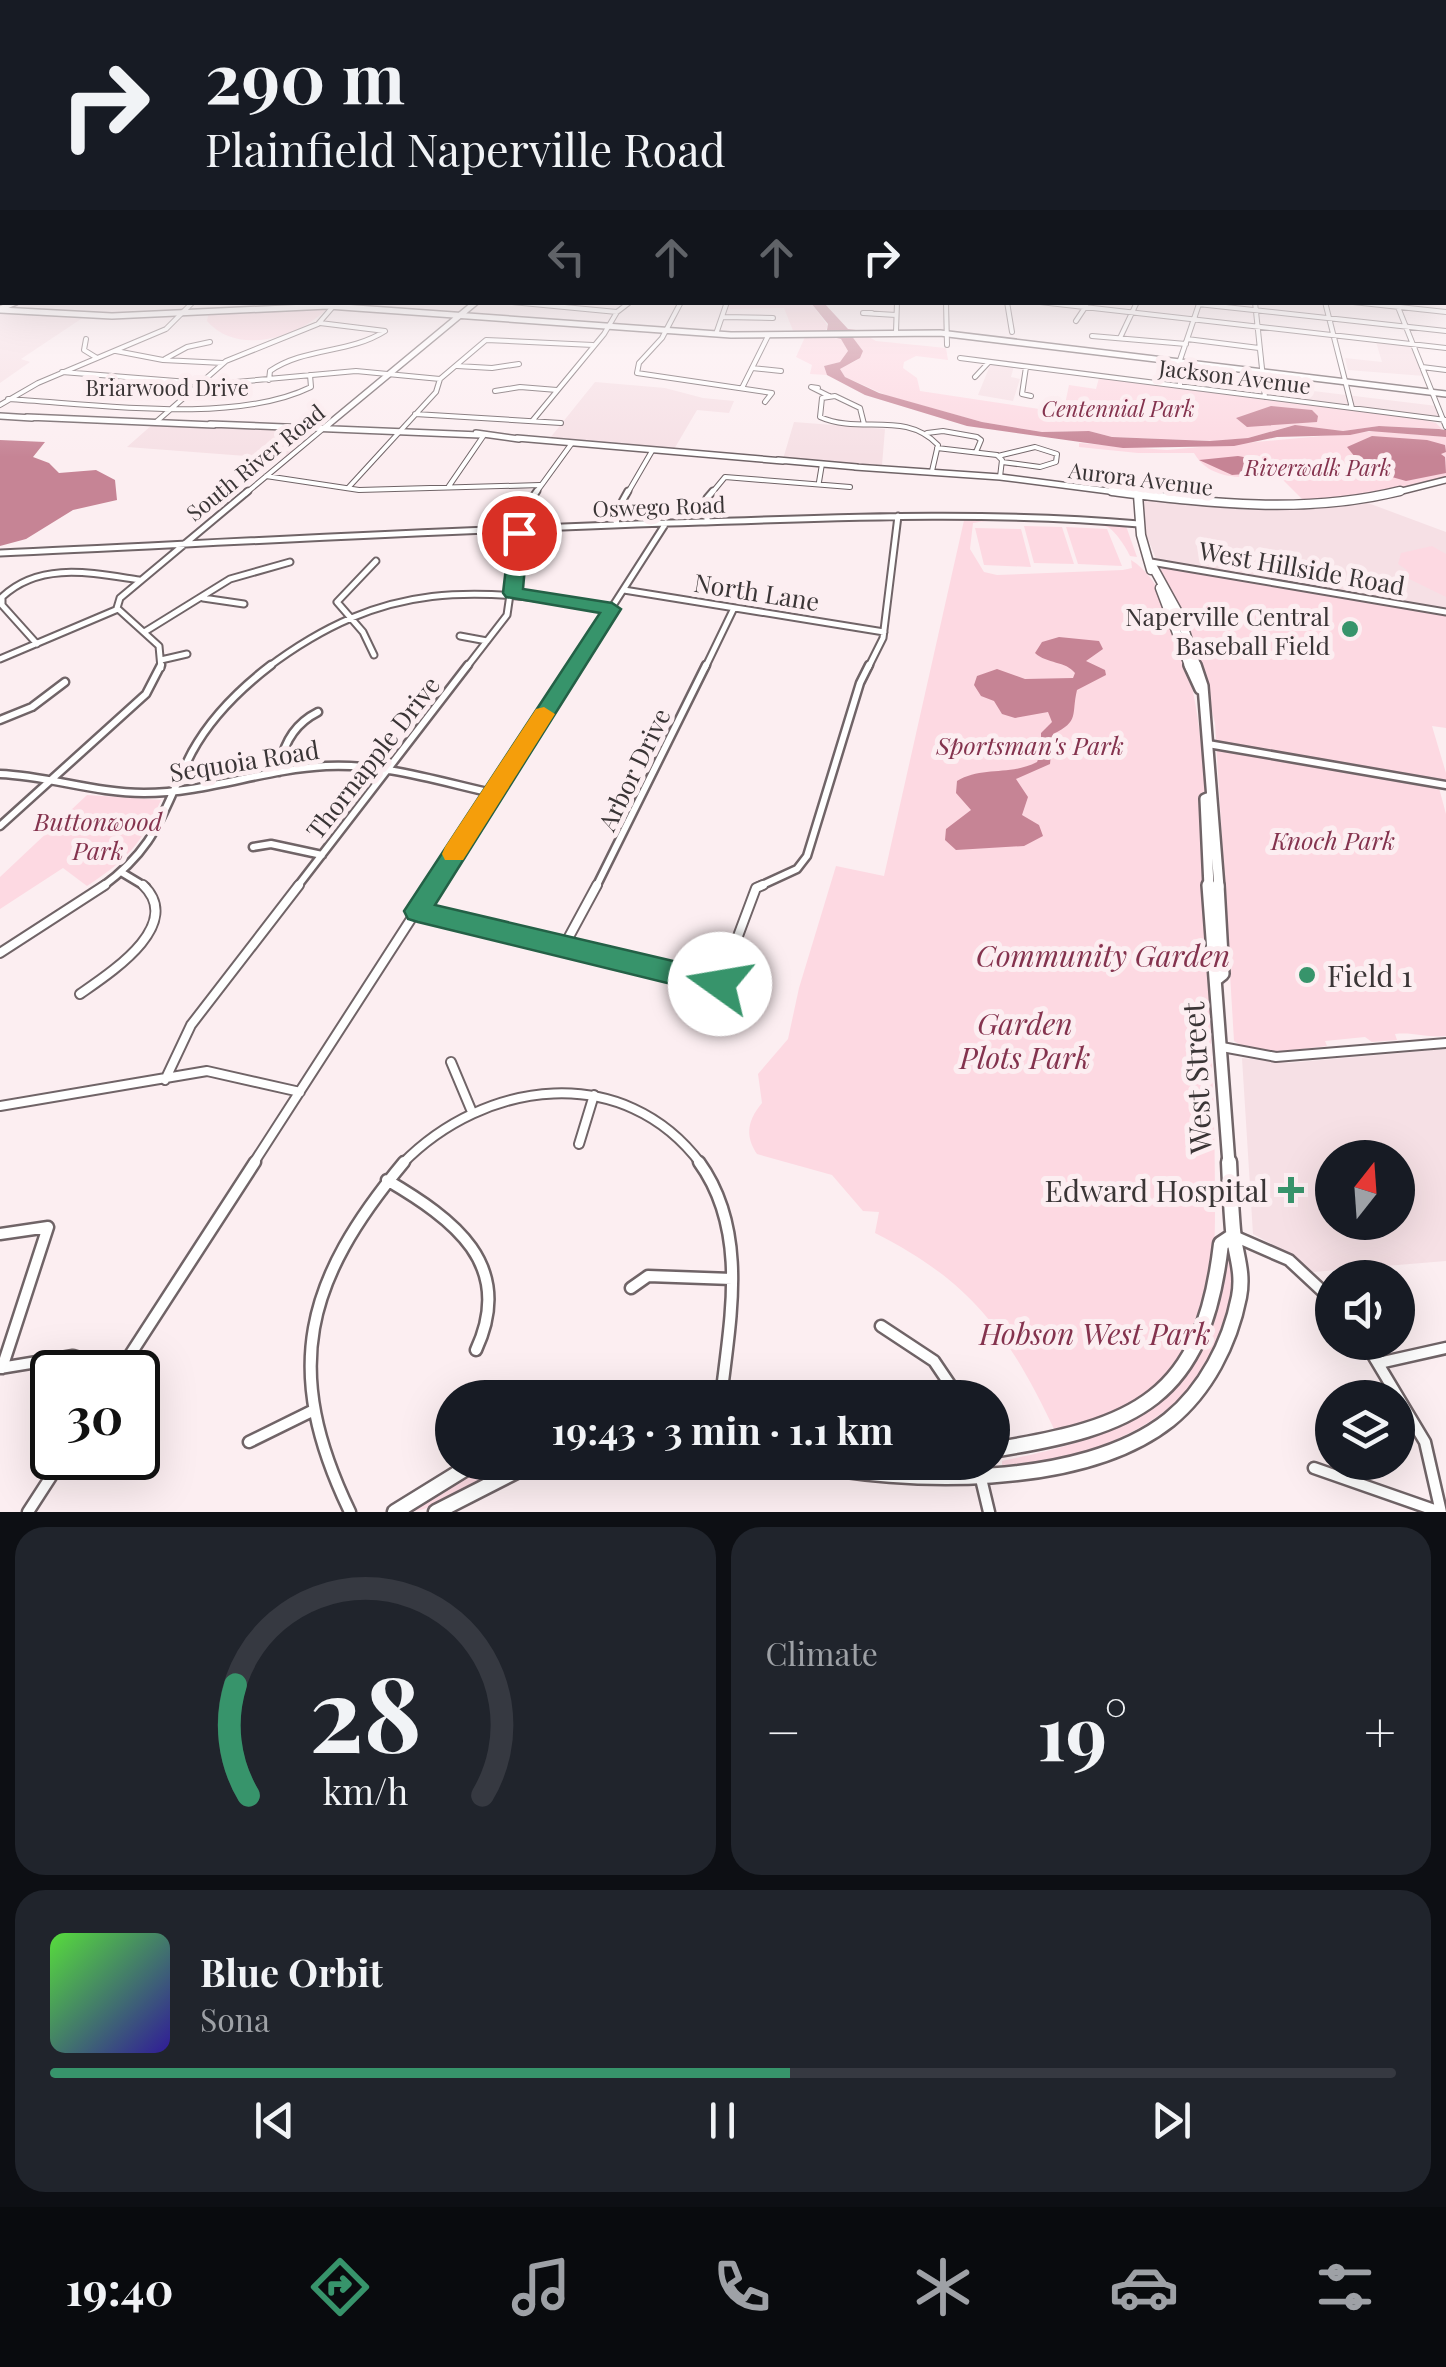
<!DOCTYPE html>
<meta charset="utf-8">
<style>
:root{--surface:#171b24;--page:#20242c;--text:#f1f3f6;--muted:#9ea1a6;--line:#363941;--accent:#37946b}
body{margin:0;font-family:"Playfair Display",serif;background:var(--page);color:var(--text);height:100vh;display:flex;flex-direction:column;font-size:38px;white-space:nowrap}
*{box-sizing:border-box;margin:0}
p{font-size:32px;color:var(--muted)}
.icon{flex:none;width:55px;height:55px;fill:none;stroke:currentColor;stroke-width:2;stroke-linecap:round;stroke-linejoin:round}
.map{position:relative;height:1512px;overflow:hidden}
.panel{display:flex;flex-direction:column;gap:15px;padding:15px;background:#0d0f14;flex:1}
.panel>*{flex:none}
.top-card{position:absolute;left:0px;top:0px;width:1448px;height:305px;box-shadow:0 10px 40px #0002;background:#171b24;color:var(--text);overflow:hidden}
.needle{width:65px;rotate:17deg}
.fabs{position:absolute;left:1315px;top:1140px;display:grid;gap:20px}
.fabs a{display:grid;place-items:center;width:100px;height:100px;border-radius:50%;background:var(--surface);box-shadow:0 10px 40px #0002;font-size:50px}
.speed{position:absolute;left:30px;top:1350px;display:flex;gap:20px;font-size:50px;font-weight:700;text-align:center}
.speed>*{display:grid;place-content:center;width:130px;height:130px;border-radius:50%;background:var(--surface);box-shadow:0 10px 40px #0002;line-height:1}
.speed .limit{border:5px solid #111;border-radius:15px;background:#fff;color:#111}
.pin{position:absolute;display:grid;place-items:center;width:85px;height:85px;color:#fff;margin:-42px;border:5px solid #fff;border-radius:50%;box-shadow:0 2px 10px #0007}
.me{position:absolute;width:110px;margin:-55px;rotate:283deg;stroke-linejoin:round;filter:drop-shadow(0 0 8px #0008)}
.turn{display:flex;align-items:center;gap:35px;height:210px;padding:0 40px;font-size:45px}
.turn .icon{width:130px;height:130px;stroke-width:2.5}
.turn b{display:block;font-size:70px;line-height:85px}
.lanes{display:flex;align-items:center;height:95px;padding:0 40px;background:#0003;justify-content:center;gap:50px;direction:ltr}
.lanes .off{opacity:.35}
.big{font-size:75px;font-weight:700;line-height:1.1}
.panel .widget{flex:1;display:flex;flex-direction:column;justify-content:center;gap:15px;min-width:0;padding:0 35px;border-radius:30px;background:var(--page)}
.panel .dial{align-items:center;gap:0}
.dial svg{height:260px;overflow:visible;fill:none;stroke:var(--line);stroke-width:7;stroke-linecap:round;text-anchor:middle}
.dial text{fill:var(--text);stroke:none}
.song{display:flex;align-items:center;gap:30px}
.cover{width:120px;height:120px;border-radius:15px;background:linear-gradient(135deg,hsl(110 70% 55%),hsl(250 70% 35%))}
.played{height:10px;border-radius:5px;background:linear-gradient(90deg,var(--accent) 55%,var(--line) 55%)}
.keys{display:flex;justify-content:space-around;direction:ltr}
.heat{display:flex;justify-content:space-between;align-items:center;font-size:55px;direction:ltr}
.panel .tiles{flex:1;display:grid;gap:15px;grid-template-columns:1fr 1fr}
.widget:last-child{grid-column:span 2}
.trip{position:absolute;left:435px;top:1380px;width:575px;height:100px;border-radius:50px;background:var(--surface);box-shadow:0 10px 40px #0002;font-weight:700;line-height:100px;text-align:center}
.tab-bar{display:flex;height:160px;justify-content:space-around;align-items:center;background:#090b0e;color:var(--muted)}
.tab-bar .icon{width:70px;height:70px}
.tab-bar .on{color:var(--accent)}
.tab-bar b{font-size:45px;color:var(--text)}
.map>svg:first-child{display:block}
.built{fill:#f6e0e5;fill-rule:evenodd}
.green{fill:#fdd9e2}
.water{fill:#c68495}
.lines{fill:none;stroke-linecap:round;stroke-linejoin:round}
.street-far4-casing{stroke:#706467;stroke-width:6}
.street-far3-casing{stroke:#706467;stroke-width:9}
.street-far2-casing{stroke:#706467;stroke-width:11}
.street-far1-casing{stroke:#706467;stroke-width:12}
.street-casing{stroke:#706467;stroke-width:15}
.secondary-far4-casing{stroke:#706467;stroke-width:8}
.secondary-far3-casing{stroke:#706467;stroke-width:11}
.secondary-far2-casing{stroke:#706467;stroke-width:14}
.secondary-far1-casing{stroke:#706467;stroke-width:16}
.secondary-casing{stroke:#706467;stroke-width:19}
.primary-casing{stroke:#706467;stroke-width:8}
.street-far4{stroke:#fff;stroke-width:4}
.street-far3{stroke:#fff;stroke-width:5}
.street-far2{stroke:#fff;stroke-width:6}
.street-far1{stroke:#fff;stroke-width:8}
.street{stroke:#fff;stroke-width:10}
.secondary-far4{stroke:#fff;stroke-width:5}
.secondary-far3{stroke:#fff;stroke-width:8}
.secondary-far2{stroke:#fff;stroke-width:9}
.secondary-far1{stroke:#fff;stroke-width:11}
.secondary{stroke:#fff;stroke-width:14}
.primary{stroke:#fff;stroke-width:5}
.route{fill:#37946b;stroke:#246046;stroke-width:2.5}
.slow{fill:#f59e0b}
.poi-dot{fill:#37946b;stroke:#fceef1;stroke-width:4}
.labels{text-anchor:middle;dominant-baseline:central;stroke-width:10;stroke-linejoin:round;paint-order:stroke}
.far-street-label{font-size:22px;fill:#3a3536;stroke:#fceef1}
.far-park-label{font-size:22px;font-style:italic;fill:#84334e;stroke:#fceef1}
.street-label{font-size:25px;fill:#3a3536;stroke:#fceef1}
.poi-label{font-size:25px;fill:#3a3536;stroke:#fceef1;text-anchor:end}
.park-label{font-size:25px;font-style:italic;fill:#84334e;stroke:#fceef1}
.near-park-label{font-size:30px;font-style:italic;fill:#84334e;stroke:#fceef1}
.near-poi-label{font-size:30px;fill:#3a3536;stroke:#fceef1;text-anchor:start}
.near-street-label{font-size:30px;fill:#3a3536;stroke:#fceef1}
</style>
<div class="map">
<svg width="1446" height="1512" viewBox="0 0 1446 1512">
<rect width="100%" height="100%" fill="#fceef1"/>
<path class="built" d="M0,311L51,316L84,317L21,359L30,362L0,383Z
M1376,342L1412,346L1424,376L1348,370L1345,358L1382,362Z
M991,363L1014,366L1011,377L1020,379L1013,401L978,395Z
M595,382L665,388L703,398L734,401L729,413L697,410L673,451L550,438Z
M1264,385L1437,406L1443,421L1265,399Z
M794,422L885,429L882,465L783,459Z
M153,424L322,430L287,459L127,447Z
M1144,499L1243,510L1368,503L1446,532V609L1157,561L1146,534Z
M1446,1049V1261L1313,1272L1294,1256L1253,1234L1242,1058L1288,1063ZM1332,1158H1398V1222H1332Z"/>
<path class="green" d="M729,303H811L828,326L825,331L794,333L784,308L728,309Z
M329,307C300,337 238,357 207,321L209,312Z
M864,334L876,341L946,348L948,360L916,356L904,362L903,368L917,378L920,391L1059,412L1064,409L1069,385L1096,389L1099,378L1422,419L1436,423L1442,429L1379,426L1343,431L1291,426L1248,438L1214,441L1112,437L1089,431L1042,432L982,422L888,396L845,377L840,369L857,360L863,351L851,335Z
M826,336L842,340L849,353L840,362L824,366L827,375L810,374L812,365L796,357L805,337Z
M1376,431L1446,437V477L1379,494L1304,501L1280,477C1249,477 1211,483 1194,453H1138L1079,447V443L1167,450Z
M965,516L1120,524L1126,526L1137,557L1130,556C1126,547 1115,531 1108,527C1090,519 992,518 973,523L970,549L984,572L997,575L1123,570L1132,568L1131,560C1162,578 1179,633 1188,670C1212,763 1205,874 1208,971C1211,1044 1215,1117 1215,1190C1215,1232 1216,1276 1203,1317C1179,1390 1122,1413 1056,1433C1009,1335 974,1283 875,1233L879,1212L863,1211L832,1175L757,1154C745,1136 747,1121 762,1103L758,1074L788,1039L799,988L836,866L884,876Z
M1024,526L1062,527L1074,564L1034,563Z
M1066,527L1107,529L1122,566L1078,564Z
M975,528L1021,529L1031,567L984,565Z
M1432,546L1446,554V597L1395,572L1407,570L1398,564L1401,553Z
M1165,567L1446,615V728L1432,726L1446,773V788H1439L1446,814V1036C1427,1038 1414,1032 1395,1034L1397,1040L1372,1042L1365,1037L1325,1041L1327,1046C1299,1049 1258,1058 1234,1041L1215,723L1195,646L1160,570Z
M87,795L161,800C142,843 127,860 87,886L63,868L0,909V877Z
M1229,1246C1254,1386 1124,1461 1002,1465V1461C1089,1443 1178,1420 1212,1329C1222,1302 1220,1272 1229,1246Z
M491,1463H519C487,1476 437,1512 406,1512Z"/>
<path class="water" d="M811,303H824L848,329L856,330L851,335L863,351L860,358L840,369L845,377L879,393L982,422L1042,432L1089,431L1112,437L1210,441L1248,438L1295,425L1343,431L1379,426L1439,429L1446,430V437L1369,431L1350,435L1277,437L1234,446L1123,448L967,426L865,395L827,375L824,366L840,362L848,351L841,339L826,336L828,324Z
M1271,406L1312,410L1318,416L1317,422L1247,427L1236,418Z
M1372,436L1427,440L1445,445L1446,452L1441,454L1445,457L1446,473L1406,481L1346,464L1355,457L1347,447Z
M0,440L45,442L33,457L49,463L59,473L96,470L115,480L117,500L73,510L26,539L0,546Z
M1238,456L1260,460L1271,472L1232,475L1199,460Z
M1059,637L1099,641L1103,649L1086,661L1105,670L1106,675L1077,690C1071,715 1080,721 1053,734L1050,764L1016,779L1028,797L1022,815L1039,825L1043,836L1024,846L956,850L945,840L946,829L971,810L956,793L957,781C982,766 1010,776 1037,762L1041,752V733L1052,722L1048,712L1015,718L1002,714L994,701L981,696L974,685L977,676L997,669L1025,679L1073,678L1075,673C1066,661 1047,664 1035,653L1042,642Z"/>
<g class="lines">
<g class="street-far4-casing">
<path id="street-far4" d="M512,302L617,312
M681,302L662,338L639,363L637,373L772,393L765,402
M946,302L947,345
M1007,302L1012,332
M1040,302L1446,348
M1255,302L1265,397
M1325,302L1352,408
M1353,302L1446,312
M1396,302L1446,427
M1198,304L1446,331
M872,313H863L896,315
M723,317L773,318
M1076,321L1086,306
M896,332L897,302
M716,334L727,302
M1092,336L1186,344
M1120,338L1137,302
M86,339L84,350L97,358
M1187,339L1259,348
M116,351L163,360L223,363
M960,358L1446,420
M165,359L187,347L210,342
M457,366L492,368L519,364
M1026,367L1022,394L1031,396
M1422,367L1446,370
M752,368L781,371
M62,372L214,384L356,371L440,379
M975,377L989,362
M269,380L270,371C305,347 349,354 385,331L320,323
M1180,386V360L1199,304
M742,388L768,336
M818,388L811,387L829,396
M495,391L520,387L557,390
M8,399C94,404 234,425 311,387L310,375
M0,405L38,383L166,329L193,302
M415,414L561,423
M533,420L604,334L617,312L630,302
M156,422L226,361L318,324L337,302
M864,424L860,408L835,396L822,398L820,417C860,435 905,410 938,445L932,471
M927,433L943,431L977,437L981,440L976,452
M937,448L997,455L1002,460L1000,477
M998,456L1035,447L1057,454L1056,462L1040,467L1002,462
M266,476L359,490L540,485
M819,482L822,464
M449,486L484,435
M348,488L436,392L440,379L486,340L593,345
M245,494L324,428
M535,494L572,443
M627,494L652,451
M711,494L725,477L850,487"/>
</g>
<g class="street-far3-casing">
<path id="street-far3" d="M707,521V498L713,491
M616,525L618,509L628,491
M0,553C234,542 467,529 701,522C848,517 993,511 1139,524
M490,554L517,553
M1151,562L1446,612
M624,590L884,632
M203,598L244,604
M146,631L230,579L290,562
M460,636L487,641
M37,644L2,605V597C40,561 92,573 139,580
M374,655L363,632L337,602L376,561
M0,659L118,609
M161,660L187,654
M161,668L159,646L117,608L120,598L248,491
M267,668C385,579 474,586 612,609
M466,668L507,615L522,512L537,491
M573,668L666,523
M705,668L734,608
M868,668L883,638L898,516"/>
</g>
<g class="street-far2-casing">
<path id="street-far2" d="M0,720L32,707L65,682
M1208,744L1446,785
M279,772C282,746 294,724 318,712
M0,774C49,776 95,793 144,793C206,793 265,769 326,766C382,763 438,781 492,793
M0,826L146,694L161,665
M253,847L271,844L322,855
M121,872L146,887
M102,887C160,844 161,812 192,752C210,719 241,688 271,665
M297,887L468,665
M431,887L574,665
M596,887L706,665
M758,887L797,869L807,856L860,683L869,665"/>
</g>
<g class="street-far1-casing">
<path id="street-far1" d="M418,911L720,984L756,888L763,885
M564,946L597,885
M0,953L105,885
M80,994C110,973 185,925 143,885
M1222,1047L1276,1057L1446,1043
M451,1062L472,1112
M165,1080L191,1025L299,885
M0,1106L207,1071L300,1092
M579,1144L594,1095
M253,1164L433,885
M402,1164C485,1079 624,1061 701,1164"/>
</g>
<g class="street-casing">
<path id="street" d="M699,1162C749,1231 730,1319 721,1398
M387,1180C453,1219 516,1264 476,1350
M0,1234L48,1227L2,1368
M1234,1236L1289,1260L1332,1300
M631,1288L648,1276L732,1279
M881,1326L934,1361L959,1398
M1365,1342L1425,1442L1441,1512
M1379,1363L1446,1348
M0,1368L73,1356L120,1370
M119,1372L255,1162
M249,1442L312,1411
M977,1462L989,1512
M1314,1468L1440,1512
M28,1512L63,1458
M350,1512C281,1369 305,1281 404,1162"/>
</g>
<g class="secondary-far4-casing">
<path id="secondary-far4" d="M0,310L112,316L328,306L731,335L940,333L1446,394
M0,416L32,418
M27,417L214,425
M210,424L480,435
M324,428L476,302
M476,433L519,439
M517,438L783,461
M778,460L857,467
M855,467L1000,477L1132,494
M1390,494L1446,480"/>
</g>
<g class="secondary-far3-casing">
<path id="secondary-far3" d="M1112,491C1210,503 1302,515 1400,491
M1138,495L1141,535L1151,570
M1153,567L1180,616L1197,668
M1160,588L1190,668"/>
</g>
<g class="secondary-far2-casing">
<path id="secondary-far2" d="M1189,665L1200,689
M1196,665L1203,686L1219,887
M1209,887L1205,799L1210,797"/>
</g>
<g class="secondary-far1-casing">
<path id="secondary-far1" d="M1208,885L1229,1164
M1218,978L1223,974L1218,885"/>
</g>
<g class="secondary-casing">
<path id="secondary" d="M992,1450C1136,1427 1203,1400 1221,1244L1233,1236
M801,1462C904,1485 1082,1489 1169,1420C1206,1390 1230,1343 1239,1297C1244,1271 1235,1254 1233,1230C1231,1207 1230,1184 1229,1162
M395,1512L476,1462
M436,1512L534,1462"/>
</g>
<g class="primary-casing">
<path id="primary" d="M0,309L16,302"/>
</g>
<use href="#street-far4" class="street-far4"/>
<use href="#street-far3" class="street-far3"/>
<use href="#street-far2" class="street-far2"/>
<use href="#street-far1" class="street-far1"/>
<use href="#street" class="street"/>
<use href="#secondary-far4" class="secondary-far4"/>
<use href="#secondary-far3" class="secondary-far3"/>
<use href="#secondary-far2" class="secondary-far2"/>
<use href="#secondary-far1" class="secondary-far1"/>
<use href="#secondary" class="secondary"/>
<use href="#primary" class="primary"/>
</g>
<linearGradient id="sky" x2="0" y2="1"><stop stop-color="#9aa1c7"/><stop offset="0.54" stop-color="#fef7f9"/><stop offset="1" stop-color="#fef7f9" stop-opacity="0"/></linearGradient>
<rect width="1446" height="457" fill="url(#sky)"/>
<path class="route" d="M519,528L528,533L523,589L612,603L621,609L435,905L720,972L730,976L734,984L730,992L720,996L418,922L408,919L404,911L600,613L506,597L503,593L510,533Z"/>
<path class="slow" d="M544,707L555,714L463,860H445L442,854L445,847L536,709Z"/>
<g class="poi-dot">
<circle cx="1350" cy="629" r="10"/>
<circle cx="1307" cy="975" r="10"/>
<path d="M1286 1175h10v10h10v10h-10v10h-10v-10h-10v-10h10z"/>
</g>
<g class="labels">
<g class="far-street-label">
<text transform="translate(1235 376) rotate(7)">Jackson Avenue</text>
<text x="167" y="387">Briarwood Drive</text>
<text transform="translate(255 462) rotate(-39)">South River Road</text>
<text transform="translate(1141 478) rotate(7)">Aurora Avenue</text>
<text transform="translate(659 506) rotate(-2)">Oswego Road</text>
</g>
<g class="far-park-label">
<text x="1118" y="408">Centennial Park</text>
<text x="1318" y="467">Riverwalk Park</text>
</g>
<g class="street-label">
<text transform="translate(1302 567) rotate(10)">West Hillside Road</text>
<text transform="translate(757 591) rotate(9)">North Lane</text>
<text transform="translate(372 757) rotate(-52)">Thornapple Drive</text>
<text transform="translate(244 760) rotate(-9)">Sequoia Road</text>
<text transform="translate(633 769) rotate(-64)">Arbor Drive</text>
</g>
<g class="poi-label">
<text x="1330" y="615">Naperville Central<tspan x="1330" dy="29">Baseball Field</tspan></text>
</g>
<g class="park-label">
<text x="1030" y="744">Sportsman's Park</text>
<text x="98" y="820">Buttonwood<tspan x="98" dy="29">Park</tspan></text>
<text x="1333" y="839">Knoch Park</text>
</g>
<g class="near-park-label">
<text x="1103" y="955">Community Garden</text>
<text x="1025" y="1023">Garden<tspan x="1025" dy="34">Plots Park</tspan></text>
<text x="1095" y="1333">Hobson West Park</text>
</g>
<g class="near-poi-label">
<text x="1327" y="975">Field 1</text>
<text x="1268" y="1190" text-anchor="end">Edward Hospital</text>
</g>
<g class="near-street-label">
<text transform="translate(1196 1078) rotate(-93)">West Street</text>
</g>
</g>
</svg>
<div class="fabs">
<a><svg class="needle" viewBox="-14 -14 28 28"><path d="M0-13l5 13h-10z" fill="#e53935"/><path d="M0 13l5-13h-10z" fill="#9ea1a6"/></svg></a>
<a><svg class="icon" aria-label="sound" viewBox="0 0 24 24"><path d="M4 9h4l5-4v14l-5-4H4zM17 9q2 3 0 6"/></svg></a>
<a><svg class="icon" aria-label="layers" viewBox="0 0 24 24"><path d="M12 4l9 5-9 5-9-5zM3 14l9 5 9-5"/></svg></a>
</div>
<div class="speed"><div class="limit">30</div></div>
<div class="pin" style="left:519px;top:533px;background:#d93025"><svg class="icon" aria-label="arrive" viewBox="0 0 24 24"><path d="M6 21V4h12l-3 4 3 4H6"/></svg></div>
<svg class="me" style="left:720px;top:984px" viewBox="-20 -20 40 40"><circle r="19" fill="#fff"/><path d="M0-13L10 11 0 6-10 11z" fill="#37946b"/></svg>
<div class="trip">19:43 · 3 min · 1.1 km</div>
<div class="top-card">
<div class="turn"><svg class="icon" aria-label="right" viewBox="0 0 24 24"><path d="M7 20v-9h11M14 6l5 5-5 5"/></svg><div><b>290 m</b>Plainfield Naperville Road</div></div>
<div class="lanes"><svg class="icon off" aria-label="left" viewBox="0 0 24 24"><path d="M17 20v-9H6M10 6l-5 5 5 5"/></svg><svg class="icon off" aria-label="ahead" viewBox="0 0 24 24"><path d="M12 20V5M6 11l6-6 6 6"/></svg><svg class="icon off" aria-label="ahead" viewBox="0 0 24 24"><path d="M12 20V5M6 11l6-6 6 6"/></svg><svg class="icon" aria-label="right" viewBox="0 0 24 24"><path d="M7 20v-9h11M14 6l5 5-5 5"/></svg></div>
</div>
</div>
<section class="panel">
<div class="tiles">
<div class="widget dial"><svg viewBox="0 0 100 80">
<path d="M14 69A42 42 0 1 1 86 69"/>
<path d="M14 69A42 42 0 0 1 10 35" stroke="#37946b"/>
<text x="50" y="56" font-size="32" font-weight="700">28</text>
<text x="50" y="72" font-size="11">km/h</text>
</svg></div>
<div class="widget"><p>Climate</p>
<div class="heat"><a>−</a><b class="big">19°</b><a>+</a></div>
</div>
<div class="widget">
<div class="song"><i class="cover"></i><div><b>Blue Orbit</b><p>Sona</p></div></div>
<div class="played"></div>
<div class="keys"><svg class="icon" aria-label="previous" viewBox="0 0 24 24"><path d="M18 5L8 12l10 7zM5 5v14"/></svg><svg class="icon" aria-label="pause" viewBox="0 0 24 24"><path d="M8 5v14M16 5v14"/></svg><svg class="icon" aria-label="next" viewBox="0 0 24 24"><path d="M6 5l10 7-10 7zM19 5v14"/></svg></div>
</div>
</div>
</section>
<nav class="tab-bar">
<b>19:40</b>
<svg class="icon on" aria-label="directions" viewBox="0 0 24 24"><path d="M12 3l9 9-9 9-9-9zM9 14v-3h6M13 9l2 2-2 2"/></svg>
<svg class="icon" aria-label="music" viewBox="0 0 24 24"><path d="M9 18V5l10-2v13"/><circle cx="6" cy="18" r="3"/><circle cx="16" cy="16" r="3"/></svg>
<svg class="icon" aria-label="phone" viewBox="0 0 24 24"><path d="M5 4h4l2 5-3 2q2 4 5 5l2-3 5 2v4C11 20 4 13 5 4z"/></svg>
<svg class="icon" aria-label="climate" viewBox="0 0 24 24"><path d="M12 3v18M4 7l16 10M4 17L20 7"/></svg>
<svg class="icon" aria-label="car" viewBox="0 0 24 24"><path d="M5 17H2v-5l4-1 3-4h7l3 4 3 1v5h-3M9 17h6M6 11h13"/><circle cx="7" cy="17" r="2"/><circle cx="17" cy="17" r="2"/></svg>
<svg class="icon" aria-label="filters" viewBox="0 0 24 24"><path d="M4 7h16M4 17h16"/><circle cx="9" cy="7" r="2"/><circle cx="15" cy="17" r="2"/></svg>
</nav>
